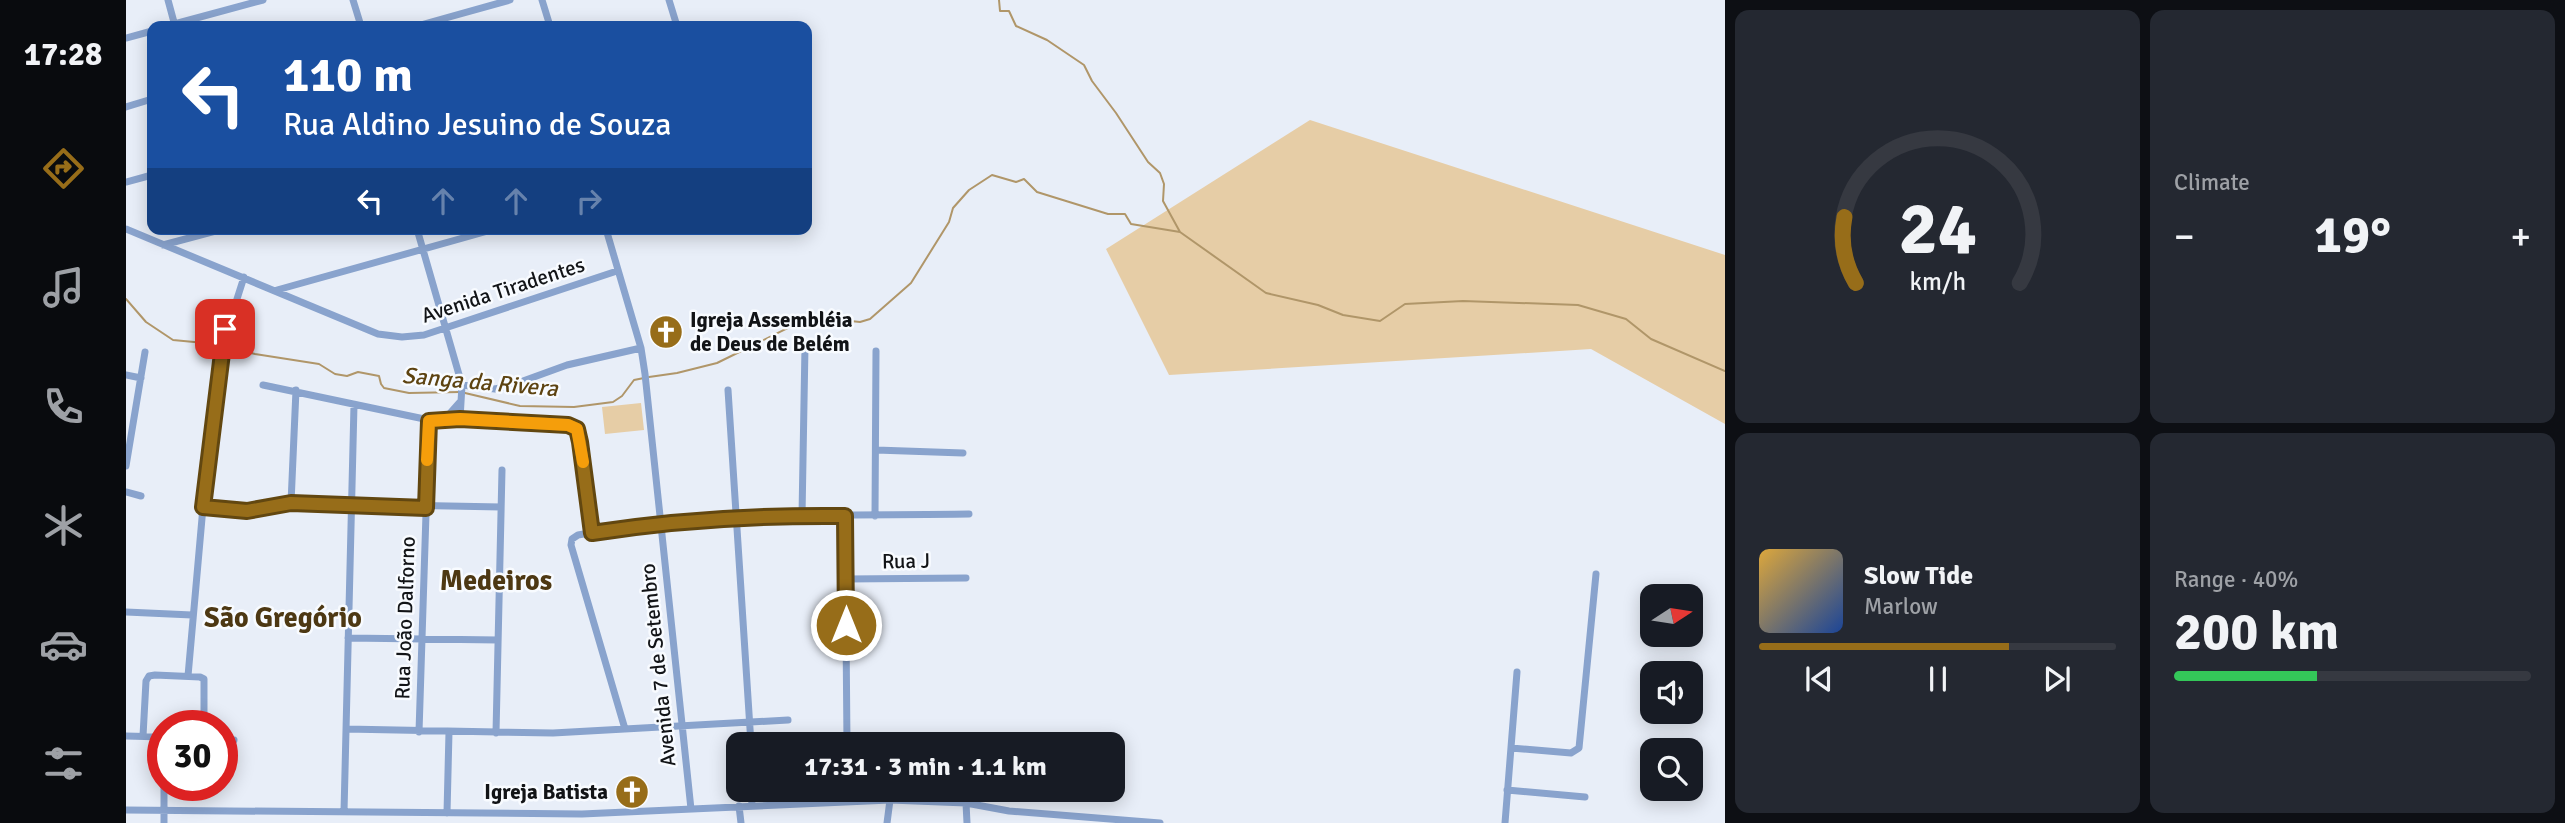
<!DOCTYPE html>
<meta charset="utf-8">
<style>
:root{--surface:#171b24;--page:#242831;--text:#f1f3f6;--muted:#9ea1a6;--line:#363941;--accent:#976d19}
body{margin:0;font-family:Signika,sans-serif;background:var(--page);color:var(--text);height:100vh;display:flex;flex-direction:column;font-size:26px;white-space:nowrap}
*{box-sizing:border-box;margin:0}
p{font-size:23px;color:var(--muted)}
.icon{flex:none;width:38px;height:38px;fill:none;stroke:currentColor;stroke-width:2;stroke-linecap:round;stroke-linejoin:round}
.map{position:relative;flex:1;overflow:hidden}
.drawer{display:flex;flex-direction:column;gap:10px;padding:10px;background:#0d0f14;width:840px}
.drawer>*{flex:none}
.guide{position:absolute;left:21px;top:21px;width:665px;height:214px;border-radius:14px;box-shadow:0 4px 18px #0003;background:#1a4fa0;color:#fff;overflow:hidden}
.needle{width:46px;rotate:78deg}
.controls{position:absolute;left:1514px;top:584px;display:grid;gap:14px}
.controls a{display:grid;place-items:center;width:63px;height:63px;border-radius:14px;background:var(--surface);box-shadow:0 4px 18px #0003;font-size:35px}
.speed{position:absolute;left:21px;top:710px;display:flex;gap:14px;font-size:35px;font-weight:700;text-align:center}
.speed>*{display:grid;place-content:center;width:91px;height:91px;border-radius:50%;background:var(--surface);box-shadow:0 4px 18px #0003;line-height:1}
.speed .limit{border:10px solid #d22;background:#fff;color:#111}
.pin{position:absolute;display:grid;place-items:center;width:60px;height:60px;color:#fff;margin:-30px;border-radius:14px;box-shadow:0 4px 10px #0006}
.me{position:absolute;width:77px;margin:-38px;rotate:0deg;stroke-linejoin:round;filter:drop-shadow(0 0 5px #0008)}
.turn{display:flex;align-items:center;gap:24px;height:147px;padding:0 21px;font-size:32px}
.turn .icon{width:91px;height:91px;stroke-width:2.5}
.turn b{display:block;font-size:49px;line-height:60px}
.lanes{display:flex;align-items:center;height:66px;padding:0 21px;background:#0003;justify-content:center;gap:35px;direction:ltr}
.lanes .off{opacity:.35}
.big{font-size:52px;font-weight:700;line-height:1.1}
.drawer .card{flex:1;display:flex;flex-direction:column;justify-content:center;gap:10px;min-width:0;padding:0 24px;border-radius:14px;background:var(--page)}
.drawer .dial{align-items:center;gap:0}
.dial svg{height:182px;overflow:visible;fill:none;stroke:var(--line);stroke-width:7;stroke-linecap:round;text-anchor:middle}
.dial text{fill:var(--text);stroke:none}
.song{display:flex;align-items:center;gap:21px}
.cover{width:84px;height:84px;border-radius:10px;background:linear-gradient(135deg,hsl(40 70% 55%),hsl(220 70% 35%))}
.played{height:7px;border-radius:4px;background:linear-gradient(90deg,var(--accent) 70%,var(--line) 70%)}
.keys{display:flex;justify-content:space-around;direction:ltr}
.heat{display:flex;justify-content:space-between;align-items:center;font-size:38px;direction:ltr}
.charge{height:10px;border-radius:5px;background:linear-gradient(90deg,#34c759 40%,var(--line) 0)}
.drawer .tiles{flex:1;display:grid;gap:10px;grid-template-columns:repeat(2,1fr)}
.trip{position:absolute;left:600px;top:732px;width:399px;height:70px;border-radius:14px;background:var(--surface);box-shadow:0 4px 18px #0003;font-weight:700;line-height:70px;text-align:center}
main{display:flex;flex:1;min-height:0}
.menu{display:flex;flex-direction:column;width:126px;justify-content:space-around;align-items:center;background:#090b0e;color:var(--muted)}
.menu .icon{width:49px;height:49px}
.menu .selected{color:var(--accent)}
.menu b{font-size:32px;color:var(--text)}
.map>svg:first-child{display:block}
.green{fill:#e6cda6}
.lines{fill:none;stroke-linecap:round;stroke-linejoin:round}
.stream{stroke:#b09669;stroke-width:2}
.minor{stroke:#89a3cd;stroke-width:7}
.route-casing{stroke:#624710;stroke-width:18}
.route{stroke:#976d19;stroke-width:12}
.slow{stroke:#f59e0b;stroke-width:12}
.labels{text-anchor:middle;dominant-baseline:central;stroke-width:5;stroke-linejoin:round;paint-order:stroke}
.street-label{font-size:21px;fill:#121417;stroke:#f8fbff}
.poi-label{font-size:21px;font-weight:bold;fill:#121417;stroke:#f8fbff;text-anchor:start}
.water-label{font-size:23px;font-style:italic;fill:#5d4311;stroke:#f8fbff}
.district-label{font-size:28px;font-weight:bold;fill:#4d3813;stroke:#f8fbff}
</style>
<main>
<nav class="menu">
<b>17:28</b>
<svg class="icon selected" aria-label="directions" viewBox="0 0 24 24"><path d="M12 3l9 9-9 9-9-9zM9 14v-3h6M13 9l2 2-2 2"/></svg>
<svg class="icon" aria-label="music" viewBox="0 0 24 24"><path d="M9 18V5l10-2v13"/><circle cx="6" cy="18" r="3"/><circle cx="16" cy="16" r="3"/></svg>
<svg class="icon" aria-label="phone" viewBox="0 0 24 24"><path d="M5 4h4l2 5-3 2q2 4 5 5l2-3 5 2v4C11 20 4 13 5 4z"/></svg>
<svg class="icon" aria-label="climate" viewBox="0 0 24 24"><path d="M12 3v18M4 7l16 10M4 17L20 7"/></svg>
<svg class="icon" aria-label="car" viewBox="0 0 24 24"><path d="M5 17H2v-5l4-1 3-4h7l3 4 3 1v5h-3M9 17h6M6 11h13"/><circle cx="7" cy="17" r="2"/><circle cx="17" cy="17" r="2"/></svg>
<svg class="icon" aria-label="filters" viewBox="0 0 24 24"><path d="M4 7h16M4 17h16"/><circle cx="9" cy="7" r="2"/><circle cx="15" cy="17" r="2"/></svg>
</nav>
<div class="map">
<svg width="1599" height="823" viewBox="0 0 1599 823">
<rect width="100%" height="100%" fill="#e8eef8"/>
<path class="green" d="M1184,120L1599,255V424L1465,349L1043,375L980,249Z
M515,403L518,430L479,434L476,407Z"/>
<g class="lines">
<path class="stream" d="M873,0L874,11H883L890,26L921,40L958,65L966,81L990,113L1022,162L1034,173L1038,184L1037,201L1054,232L1140,293L1192,305L1217,315L1254,321L1279,304L1337,301L1452,305L1500,319L1525,339L1599,371
M0,299L20,322L47,340L89,344
M102,347L129,354L193,364L209,374L221,376L232,372L253,376L255,384L258,388L283,393L334,392
M523,377L551,373L591,363L678,320L706,319L734,322L744,319L785,283L823,222L827,208L843,190L866,175L890,182L898,179L911,192L982,214H999L1005,224L1054,232
M339,393L394,406L448,407L487,402L496,396L508,380L518,378"/>
<path class="minor" d="M42,0L49,26
M227,0L235,26
M416,0L424,26
M543,0L551,26
M41,26L137,0
M291,26L384,0
M0,38L26,31
M0,107L26,99
M0,182L26,175
M0,229L252,334L276,337L298,335L491,271
M291,229L336,385L334,419
M480,229L515,348L519,374L565,809
M37,245L97,229
M151,290L369,229
M0,375L15,378
M137,385L303,420L334,419L442,425L451,429L466,533
M336,385L369,389L386,385L441,365L515,348
M602,390L625,744
M317,421L333,403
M750,450L837,453
M0,466L19,352
M0,492L15,496
M165,503L170,390
M77,507L121,511L165,503L375,507
M676,516L679,346
M719,516L721,744
M749,516L750,351
M720,579L840,578
M0,612L66,615
M222,638L372,640
M62,676L77,507L96,346L118,277
M220,729L427,733L662,720
M499,729L445,545L446,539L452,535C580,511 712,516 843,514
M293,732L303,420
M370,733L376,470
M0,736L37,737
M17,736L20,681L23,676L29,675L74,677L78,679V726
M96,739L108,740
M1385,748L1445,753L1453,748L1470,574
M38,786V823
M625,789L626,805
M1381,790L1459,797
M717,802L718,789
M840,803L841,823
M613,806L615,823
M0,810L456,814L764,800L840,803L883,811L1034,823
M218,812L228,405
M321,813L323,732
M761,823L764,800
M1379,823L1391,672"/>
</g>
<g class="lines">
<g class="route-casing">
<path id="route" d="M99,329L77,507L121,511L165,503L300,508L303,421L334,419L442,425L451,429L454,442L466,533C550,520 634,515 719,516L720,625"/>
</g>
<use href="#route" class="route"/>
<path class="slow" d="M301,460L303,421L334,419L442,425L451,429L457,462"/>
</g>
<defs>
<g id="church-disc" transform="scale(1.75)"><circle r="9.5" fill="#976d19" stroke="#f8fbff"/><path d="M-1.2-6h2.4v3.5h3.3v2.4h-3.3V6h-2.4V-.1h-3.3v-2.4h3.3Z" fill="#fff"/></g>
</defs>
<g fill-rule="evenodd">
<use href="#church-disc" x="540" y="332"/>
<use href="#church-disc" x="506" y="792"/>
</g>
<g class="labels">
<g class="street-label">
<text transform="translate(377 290) rotate(-18)">Avenida Tiradentes</text>
<text transform="translate(780 561) rotate(-1)">Rua J</text>
<text transform="translate(279 618) rotate(-88)">Rua João Dalforno</text>
<text transform="translate(532 665) rotate(-96)">Avenida 7 de Setembro</text>
</g>
<g class="poi-label">
<text x="564" y="320">Igreja Assembléia<tspan x="564" dy="24">de Deus de Belém</tspan></text>
<text x="482" y="792" text-anchor="end">Igreja Batista</text>
</g>
<g class="water-label">
<text transform="translate(354 382) rotate(5)">Sanga da Rivera</text>
</g>
<g class="district-label">
<text x="370" y="581">Medeiros</text>
<text x="157" y="618">São Gregório</text>
</g>
</g>
</svg>
<div class="controls">
<a><svg class="needle" viewBox="-14 -14 28 28"><path d="M0-13l5 13h-10z" fill="#e53935"/><path d="M0 13l5-13h-10z" fill="#9ea1a6"/></svg></a>
<a><svg class="icon" aria-label="sound" viewBox="0 0 24 24"><path d="M4 9h4l5-4v14l-5-4H4zM17 9q2 3 0 6"/></svg></a>
<a><svg class="icon" aria-label="search" viewBox="0 0 24 24"><circle cx="10" cy="10" r="6"/><path d="M15 15l6 6"/></svg></a>
</div>
<div class="speed"><div class="limit">30</div></div>
<div class="pin" style="left:99px;top:329px;background:#d93025"><svg class="icon" aria-label="arrive" viewBox="0 0 24 24"><path d="M6 21V4h12l-3 4 3 4H6"/></svg></div>
<svg class="me" style="left:720px;top:625px" viewBox="-20 -20 40 40"><circle r="17" fill="#976d19" stroke="#fff" stroke-width="3"/><path d="M0-11L8 9 0 5-8 9z" fill="#fff"/></svg>
<div class="trip">17:31 · 3 min · 1.1 km</div>
<div class="guide">
<div class="turn"><svg class="icon" aria-label="left" viewBox="0 0 24 24"><path d="M17 20v-9H6M10 6l-5 5 5 5"/></svg><div><b>110 m</b>Rua Aldino Jesuino de Souza</div></div>
<div class="lanes"><svg class="icon" aria-label="left" viewBox="0 0 24 24"><path d="M17 20v-9H6M10 6l-5 5 5 5"/></svg><svg class="icon off" aria-label="ahead" viewBox="0 0 24 24"><path d="M12 20V5M6 11l6-6 6 6"/></svg><svg class="icon off" aria-label="ahead" viewBox="0 0 24 24"><path d="M12 20V5M6 11l6-6 6 6"/></svg><svg class="icon off" aria-label="right" viewBox="0 0 24 24"><path d="M7 20v-9h11M14 6l5 5-5 5"/></svg></div>
</div>
</div>
<section class="drawer">
<div class="tiles">
<div class="card dial"><svg viewBox="0 0 100 80">
<path d="M14 69A42 42 0 1 1 86 69"/>
<path d="M14 69A42 42 0 0 1 9 40" stroke="#976d19"/>
<text x="50" y="56" font-size="32" font-weight="700">24</text>
<text x="50" y="72" font-size="11">km/h</text>
</svg></div>
<div class="card"><p>Climate</p>
<div class="heat"><a>−</a><b class="big">19°</b><a>+</a></div>
</div>
<div class="card">
<div class="song"><i class="cover"></i><div><b>Slow Tide</b><p>Marlow</p></div></div>
<div class="played"></div>
<div class="keys"><svg class="icon" aria-label="previous" viewBox="0 0 24 24"><path d="M18 5L8 12l10 7zM5 5v14"/></svg><svg class="icon" aria-label="pause" viewBox="0 0 24 24"><path d="M8 5v14M16 5v14"/></svg><svg class="icon" aria-label="next" viewBox="0 0 24 24"><path d="M6 5l10 7-10 7zM19 5v14"/></svg></div>
</div>
<div class="card"><p>Range · 40%</p><b class="big">200 km</b><div class="charge"></div></div>
</div>
</section>
</main>
